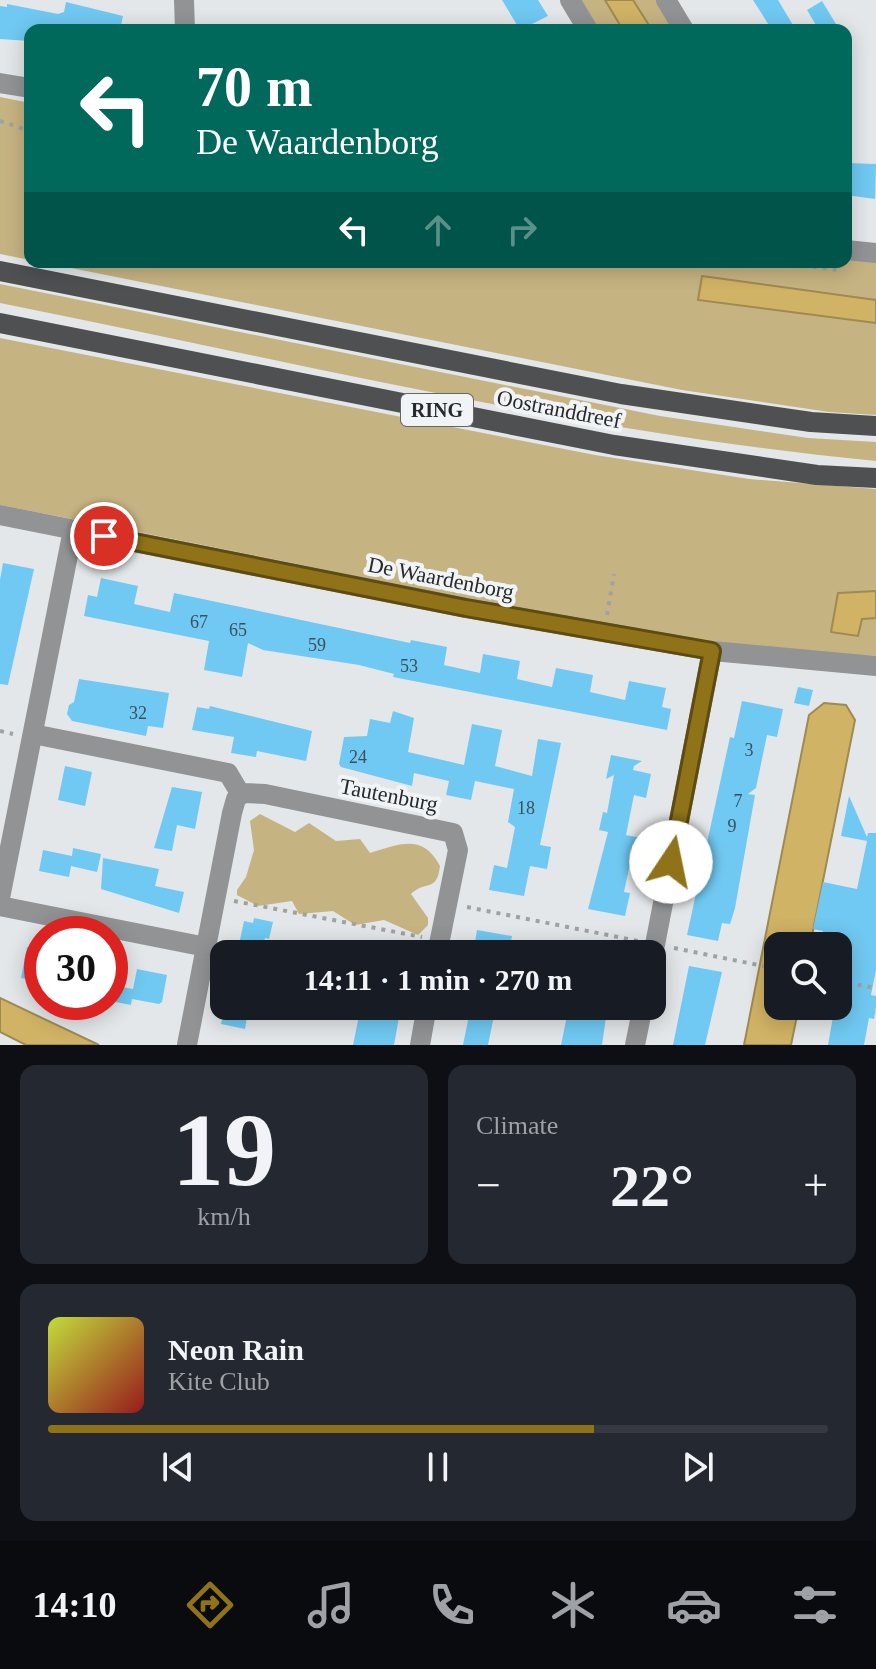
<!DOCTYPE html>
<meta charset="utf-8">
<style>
:root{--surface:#171b24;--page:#242831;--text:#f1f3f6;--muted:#9ea1a6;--line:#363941;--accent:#907318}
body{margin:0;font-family:"Times New Roman",serif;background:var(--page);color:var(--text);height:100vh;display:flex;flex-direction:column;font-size:30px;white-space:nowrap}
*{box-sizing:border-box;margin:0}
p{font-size:26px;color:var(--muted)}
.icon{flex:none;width:44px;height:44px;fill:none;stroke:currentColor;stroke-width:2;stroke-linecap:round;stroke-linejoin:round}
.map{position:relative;height:1045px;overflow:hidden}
.panel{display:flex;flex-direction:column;gap:20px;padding:20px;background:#0d0f14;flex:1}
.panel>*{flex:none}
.banner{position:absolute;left:24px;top:24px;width:828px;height:244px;border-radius:16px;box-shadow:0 4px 20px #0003;background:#00695c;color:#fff;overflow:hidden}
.buttons{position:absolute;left:764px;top:932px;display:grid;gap:16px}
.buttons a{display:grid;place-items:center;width:88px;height:88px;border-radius:16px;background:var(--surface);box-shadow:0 4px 20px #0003;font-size:40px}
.speed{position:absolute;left:24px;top:916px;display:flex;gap:16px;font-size:40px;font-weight:700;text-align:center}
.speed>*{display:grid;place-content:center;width:104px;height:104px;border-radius:50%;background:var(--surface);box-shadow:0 4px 20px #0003;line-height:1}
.speed .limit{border:12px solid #d22;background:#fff;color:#111}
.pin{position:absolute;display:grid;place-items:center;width:68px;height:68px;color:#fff;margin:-34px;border:4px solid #fff;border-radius:50%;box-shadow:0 2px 8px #0007}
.me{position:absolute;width:88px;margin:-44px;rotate:11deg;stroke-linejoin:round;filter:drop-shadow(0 0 6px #0008)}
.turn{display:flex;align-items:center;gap:28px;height:168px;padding:0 40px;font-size:36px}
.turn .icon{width:104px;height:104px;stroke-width:2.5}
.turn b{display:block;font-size:56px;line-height:68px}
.lanes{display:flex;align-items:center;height:76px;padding:0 40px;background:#0003;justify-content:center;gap:40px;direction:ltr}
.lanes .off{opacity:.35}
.big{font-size:60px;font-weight:600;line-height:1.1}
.panel .tile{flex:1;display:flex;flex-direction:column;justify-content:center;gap:12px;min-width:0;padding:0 28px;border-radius:16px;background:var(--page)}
.panel .dial{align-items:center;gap:0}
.dial b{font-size:104px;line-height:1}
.song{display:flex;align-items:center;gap:24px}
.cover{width:96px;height:96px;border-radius:12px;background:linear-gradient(135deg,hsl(70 70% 55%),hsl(0 70% 35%))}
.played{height:8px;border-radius:4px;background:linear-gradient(90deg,var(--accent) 70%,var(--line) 70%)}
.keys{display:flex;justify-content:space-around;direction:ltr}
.heat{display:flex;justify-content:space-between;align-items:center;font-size:44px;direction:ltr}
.panel .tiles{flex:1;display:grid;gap:20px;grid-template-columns:1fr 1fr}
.tile:last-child{grid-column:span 2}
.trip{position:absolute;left:210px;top:940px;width:456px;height:80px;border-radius:16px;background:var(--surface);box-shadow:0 4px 20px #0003;font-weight:600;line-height:80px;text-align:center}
.menu{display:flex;height:128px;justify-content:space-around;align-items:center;background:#090b0e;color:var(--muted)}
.menu .icon{width:56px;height:56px}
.menu .active{color:var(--accent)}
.menu b{font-size:36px;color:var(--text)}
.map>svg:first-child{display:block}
.green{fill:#c6b382}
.water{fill:#d1b365;stroke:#9e8a53;stroke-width:2}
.building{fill:#70c9f2}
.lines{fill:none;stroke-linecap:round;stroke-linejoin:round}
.path{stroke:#9fa1a3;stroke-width:4;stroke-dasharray:4 6;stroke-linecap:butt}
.street{stroke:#929394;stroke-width:20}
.primary{stroke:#4e5051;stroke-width:20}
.route-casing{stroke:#5e4b10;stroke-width:20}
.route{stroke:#907318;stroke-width:14}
.labels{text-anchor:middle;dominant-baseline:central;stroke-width:8;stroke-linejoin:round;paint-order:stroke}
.number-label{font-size:18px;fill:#3a515c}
.shield{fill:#f1f4f6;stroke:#646667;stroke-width:2}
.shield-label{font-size:20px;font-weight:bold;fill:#28292a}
.street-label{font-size:22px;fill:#28292a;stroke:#f1f4f6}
</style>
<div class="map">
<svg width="876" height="1045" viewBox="0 0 876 1045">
<rect width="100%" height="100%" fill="#e4e7e9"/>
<path class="green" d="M576,0H605L623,30H594Z
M633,0H657L675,30H652Z
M0,97L30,103V260L0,254Z
M846,259L876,261V300L703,276L698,300L876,323V415L829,412L682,390L41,262H846Z
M0,284L660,416L808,438L876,442V461C581,433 291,361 0,303Z
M0,338L595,455L749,479L876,489V591L838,593L831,631L857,636L862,618H876V656C717,650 560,618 404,586C269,558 135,531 0,505Z
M260,814L295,832L309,823L336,841L360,839L370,853C399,844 423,833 440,866C437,893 425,880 411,894L428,918V925L418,935L384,920L355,925L333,911L299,914L292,901L258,906L237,895V890L246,877L254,850L250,821Z"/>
<path class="water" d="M605,0H633L652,30H623Z
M702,276L876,300V323L698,300Z
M876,591V618L862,619L858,636L831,632L838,593Z
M824,703L846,705L855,720L810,946H778V1006H799L791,1045H744L809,715Z
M0,998L99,1045H26L0,1032Z"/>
<path class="building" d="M502,0H538L548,16L520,30Z
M753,0H778L796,30H772Z
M822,1L836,24L826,30H819L807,10Z
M66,2L123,16L120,30H30V41L0,39V6L7,7V4L58,14L64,12Z
M846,163L876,164L875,199L846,195Z
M3,563L34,569L8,685L0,684V580Z
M101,578L138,586L134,604L170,612L174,593L410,643L411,640L447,647L444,665L480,673L483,654L520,661L517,679L552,687L556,668L593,675L590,692L625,700L629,681L666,688L662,707L671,709L667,730L393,677L394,674L359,665L263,650L248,643L242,677L204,670L209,641L84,616L88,595L97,597Z
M79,679L169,693L163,728L148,726L146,736L72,721L67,714L69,705L74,702Z
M798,687L813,690L809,706L794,703Z
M742,701L783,709L777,737L767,735L756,788L748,794L755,795L735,908L730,924L722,923L718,941L687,935L730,737L734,738Z
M210,706L312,731L306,761L257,751L256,757L231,753L234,737L192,730L197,707L209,709Z
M393,711L414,718L408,752L464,765L472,724L502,730L495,766L532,776L538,739L561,743L540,845L551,847L547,869L530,866L524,896L489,890L494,865L507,868L515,827L508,822L514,789L475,781L471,800L446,795L449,781L414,773L412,786L341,767L339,764L344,737L367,736L370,719L390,723Z
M611,755L642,761L634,766L633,770L651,774L646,798L634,795L626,835L641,838L637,860L631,859L624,892L630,893L625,916L588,909L608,832L599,830L603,812L607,813L614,775L606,779Z
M65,766L92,772L85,806L58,800Z
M172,787L202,792L195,829L177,825L172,851L154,848Z
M849,796L867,837L868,833H876V970L871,995L876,996V1007L874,1019L869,1018L864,1045H828L834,1011L843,1013L852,967L845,965L848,949L821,941L823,931L813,929L823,882L857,889L867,841L841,836Z
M73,848L101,854L97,872L71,866L69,877L39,871L43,850L72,856Z
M103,858L159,869L155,886L184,892L179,913L101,889Z
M254,918L273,922L269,939L265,938L262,954H237L244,921L253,923Z
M477,930L512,936L509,954H473Z
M27,947L42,950V982L21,978Z
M689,966L722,972L705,1045H673Z
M137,969L167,975L162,1002L159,1004L132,999L131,1005L110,1001V985L133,989Z
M225,1006H249L245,1029L221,1024Z
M361,1006H397L396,1011L400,1012L394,1045H353Z
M471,1006H496L488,1045H463Z
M569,1006L607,1010L602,1045H561Z"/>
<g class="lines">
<path class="path" d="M0,121L30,131
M773,262L838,270
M607,615L614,574
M0,731L13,734
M234,901L422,937
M467,907L638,941
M674,948L778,969
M838,981L876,988"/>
<path class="street" d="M184,0L185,30
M570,0L588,30
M666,0L684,30
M0,83L30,88
M846,250L876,253
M0,515L466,608L712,651L876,666
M33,734L228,773L241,795
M0,898L73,530
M0,906L206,947
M652,960L712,651
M187,1045L232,813L236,799L243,793L265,794L453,833L458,850L437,954
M420,1045L427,1006
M635,1045L643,1006"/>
<path class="primary" d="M0,271L621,394L811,422L876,426
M0,323L614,445L817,475L876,478"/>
</g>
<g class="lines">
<g class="route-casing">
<path id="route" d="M104,536L466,608L712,651L671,862"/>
</g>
<use href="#route" class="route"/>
</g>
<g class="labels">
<g class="number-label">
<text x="199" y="622">67</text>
<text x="238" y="630">65</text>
<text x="317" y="645">59</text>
<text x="409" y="666">53</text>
<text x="138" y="713">32</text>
<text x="749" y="750">3</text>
<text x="358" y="757">24</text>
<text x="738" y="801">7</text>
<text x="526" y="808">18</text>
<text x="732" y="826">9</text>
</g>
<rect class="shield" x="401" y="394" width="72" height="32" rx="6"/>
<g class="shield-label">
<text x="437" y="410">RING</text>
</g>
<g class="street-label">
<text transform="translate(559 409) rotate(11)">Oostranddreef</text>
<text transform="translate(441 578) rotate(11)">De Waardenborg</text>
<text transform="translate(389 795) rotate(11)">Tautenburg</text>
</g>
</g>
</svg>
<div class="buttons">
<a><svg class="icon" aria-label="search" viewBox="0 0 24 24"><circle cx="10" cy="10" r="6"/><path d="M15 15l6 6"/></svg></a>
</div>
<div class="speed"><div class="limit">30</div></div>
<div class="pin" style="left:104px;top:536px;background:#d93025"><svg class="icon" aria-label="arrive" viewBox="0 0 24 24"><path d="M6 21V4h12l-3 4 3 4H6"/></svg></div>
<svg class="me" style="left:671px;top:862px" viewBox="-20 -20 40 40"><circle r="19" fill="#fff"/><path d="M0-13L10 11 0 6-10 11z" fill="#907318"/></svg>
<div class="trip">14:11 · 1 min · 270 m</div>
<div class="banner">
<div class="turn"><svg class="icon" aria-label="left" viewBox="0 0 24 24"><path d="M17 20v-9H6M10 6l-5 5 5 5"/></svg><div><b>70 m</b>De Waardenborg</div></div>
<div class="lanes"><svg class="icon" aria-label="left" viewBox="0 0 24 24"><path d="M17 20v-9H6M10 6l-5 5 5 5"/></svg><svg class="icon off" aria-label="ahead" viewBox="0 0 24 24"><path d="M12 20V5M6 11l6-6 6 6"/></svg><svg class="icon off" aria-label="right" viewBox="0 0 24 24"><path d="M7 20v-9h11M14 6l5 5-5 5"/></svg></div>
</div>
</div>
<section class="panel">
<div class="tiles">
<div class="tile dial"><b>19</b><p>km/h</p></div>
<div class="tile"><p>Climate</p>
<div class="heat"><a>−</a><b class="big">22°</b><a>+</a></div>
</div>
<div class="tile">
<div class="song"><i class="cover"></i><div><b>Neon Rain</b><p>Kite Club</p></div></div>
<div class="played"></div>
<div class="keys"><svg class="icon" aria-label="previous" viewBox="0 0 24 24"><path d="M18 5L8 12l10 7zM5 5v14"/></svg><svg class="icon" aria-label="pause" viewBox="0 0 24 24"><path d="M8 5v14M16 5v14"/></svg><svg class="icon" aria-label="next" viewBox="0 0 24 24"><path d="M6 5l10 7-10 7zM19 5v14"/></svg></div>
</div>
</div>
</section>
<nav class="menu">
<b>14:10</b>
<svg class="icon active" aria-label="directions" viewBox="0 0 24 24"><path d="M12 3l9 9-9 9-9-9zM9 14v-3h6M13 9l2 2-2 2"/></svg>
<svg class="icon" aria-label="music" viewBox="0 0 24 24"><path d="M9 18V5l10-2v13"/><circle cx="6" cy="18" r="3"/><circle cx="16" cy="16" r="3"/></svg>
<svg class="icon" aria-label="phone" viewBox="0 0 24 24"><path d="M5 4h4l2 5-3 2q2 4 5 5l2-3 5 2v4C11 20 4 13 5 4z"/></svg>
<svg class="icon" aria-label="climate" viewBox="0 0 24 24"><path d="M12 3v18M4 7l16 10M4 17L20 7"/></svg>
<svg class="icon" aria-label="car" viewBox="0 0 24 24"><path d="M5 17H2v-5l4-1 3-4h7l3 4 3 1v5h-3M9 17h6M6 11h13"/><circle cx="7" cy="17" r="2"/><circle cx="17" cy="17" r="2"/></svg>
<svg class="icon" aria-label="filters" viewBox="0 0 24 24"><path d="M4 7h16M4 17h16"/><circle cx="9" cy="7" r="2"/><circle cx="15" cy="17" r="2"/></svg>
</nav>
